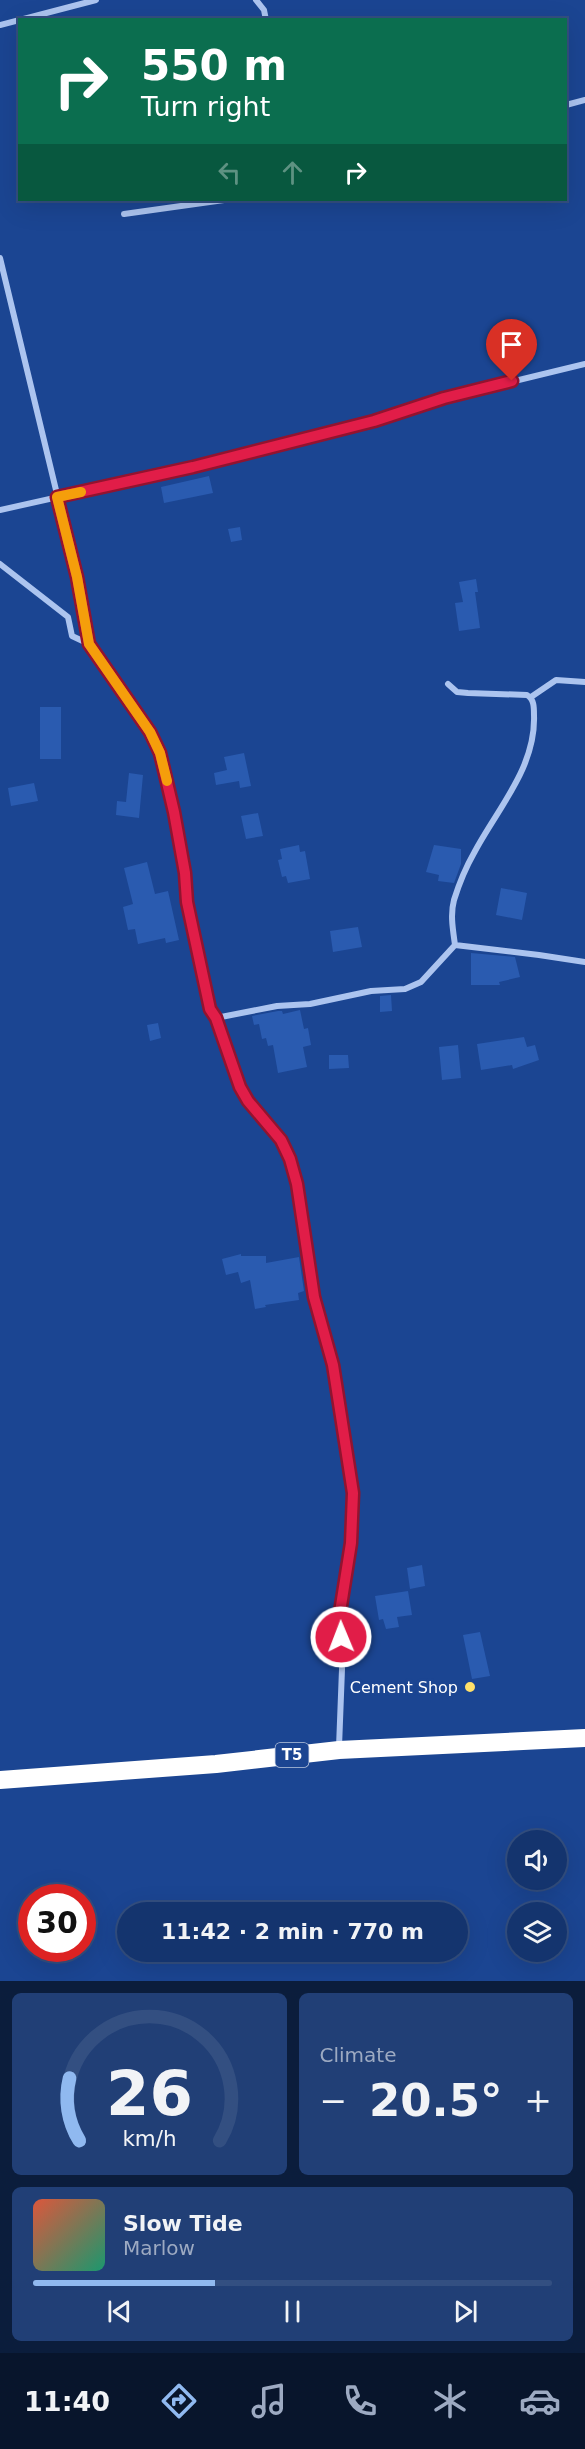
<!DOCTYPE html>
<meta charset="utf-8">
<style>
:root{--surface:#14346e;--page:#213f76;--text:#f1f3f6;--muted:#9daac2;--line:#334f81;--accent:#90b9f0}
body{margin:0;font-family:"DejaVu Sans",sans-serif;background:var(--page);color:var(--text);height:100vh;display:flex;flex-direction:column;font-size:22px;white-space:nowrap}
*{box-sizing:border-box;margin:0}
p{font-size:20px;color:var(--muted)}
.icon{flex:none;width:33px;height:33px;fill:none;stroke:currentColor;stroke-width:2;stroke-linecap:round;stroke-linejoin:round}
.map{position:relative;height:1981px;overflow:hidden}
.side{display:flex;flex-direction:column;gap:12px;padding:12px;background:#0b1d3c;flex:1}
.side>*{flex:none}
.banner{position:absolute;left:18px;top:18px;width:549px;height:183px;border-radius:0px;box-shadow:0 6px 24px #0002,0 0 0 2px var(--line);background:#0b6e4f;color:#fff;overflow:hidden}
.fabs{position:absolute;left:507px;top:1830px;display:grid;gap:12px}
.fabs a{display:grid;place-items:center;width:60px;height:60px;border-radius:50%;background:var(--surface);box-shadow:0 6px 24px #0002,0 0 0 2px var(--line);font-size:30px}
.speed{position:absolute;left:18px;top:1884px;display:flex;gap:12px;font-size:30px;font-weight:700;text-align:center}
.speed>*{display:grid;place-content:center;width:78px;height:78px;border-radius:50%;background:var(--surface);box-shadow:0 6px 24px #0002,0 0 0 2px var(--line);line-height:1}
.speed .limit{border:9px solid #d22;background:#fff;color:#111}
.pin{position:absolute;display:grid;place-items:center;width:51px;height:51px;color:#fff;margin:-62px -26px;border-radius:50% 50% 50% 0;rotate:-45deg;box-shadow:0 0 6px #0007}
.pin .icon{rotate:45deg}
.me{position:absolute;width:66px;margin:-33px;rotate:359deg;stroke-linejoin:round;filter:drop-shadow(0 0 4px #0008)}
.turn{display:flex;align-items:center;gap:21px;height:126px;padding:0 24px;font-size:27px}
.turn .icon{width:78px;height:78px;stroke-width:2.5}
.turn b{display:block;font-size:42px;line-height:51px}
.lanes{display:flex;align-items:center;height:57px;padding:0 24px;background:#0003;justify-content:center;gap:30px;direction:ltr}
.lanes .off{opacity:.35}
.big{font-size:45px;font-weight:700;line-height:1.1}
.side .card{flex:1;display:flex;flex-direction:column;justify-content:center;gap:9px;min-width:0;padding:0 21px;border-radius:9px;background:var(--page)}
.side .dial{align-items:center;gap:0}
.dial svg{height:156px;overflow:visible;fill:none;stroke:var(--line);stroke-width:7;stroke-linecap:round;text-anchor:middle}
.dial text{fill:var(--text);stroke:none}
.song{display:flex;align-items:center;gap:18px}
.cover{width:72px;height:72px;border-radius:9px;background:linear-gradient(135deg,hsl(10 70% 55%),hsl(160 70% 35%))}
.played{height:6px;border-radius:3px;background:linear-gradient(90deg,var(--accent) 35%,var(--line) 35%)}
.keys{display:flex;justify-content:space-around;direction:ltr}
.heat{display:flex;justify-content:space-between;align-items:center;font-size:33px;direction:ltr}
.side .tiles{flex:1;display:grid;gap:12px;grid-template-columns:1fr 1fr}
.card:last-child{grid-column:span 2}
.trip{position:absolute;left:117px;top:1902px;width:351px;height:60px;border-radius:30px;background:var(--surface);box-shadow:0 6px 24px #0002,0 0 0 2px var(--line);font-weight:700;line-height:60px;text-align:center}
.menu{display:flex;height:96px;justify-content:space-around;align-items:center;background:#08152c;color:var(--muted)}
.menu .icon{width:42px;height:42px}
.menu .selected{color:var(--accent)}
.menu b{font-size:27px;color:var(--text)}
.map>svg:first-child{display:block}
.building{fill:#2a5bb0}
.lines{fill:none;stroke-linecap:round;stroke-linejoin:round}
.street{stroke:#acc4ef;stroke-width:6}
.highway{stroke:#fff;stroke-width:18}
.route-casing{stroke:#92132f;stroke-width:15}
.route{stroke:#e11d48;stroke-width:10}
.slow{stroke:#f59e0b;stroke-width:10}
.poi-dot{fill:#ffe06a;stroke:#1b4592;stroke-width:2}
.labels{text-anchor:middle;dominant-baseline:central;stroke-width:6;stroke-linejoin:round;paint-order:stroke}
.shield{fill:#1b4592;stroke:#bbc7de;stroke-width:1.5}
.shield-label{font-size:15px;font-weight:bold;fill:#fff}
.poi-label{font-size:16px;fill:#fff;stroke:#1b4592;text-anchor:end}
</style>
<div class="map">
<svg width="585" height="1981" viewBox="0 0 585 1981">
<rect width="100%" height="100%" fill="#1b4592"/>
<path class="building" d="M209,476L213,493L164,503L161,487Z
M240,527L242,540L231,542L228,529Z
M476,579L478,592H475L480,628L459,631L455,603L463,602L459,582Z
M40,707H61V759H40Z
M244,753L251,786L240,788L239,781L216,785L214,773L227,770L224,757Z
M129,773L143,775L139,818L116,815L117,801L126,802Z
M34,783L38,801L11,806L8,788Z
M258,813L263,836L246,839L241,816Z
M299,845L300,852L305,851L310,879L288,883L286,876L282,877L278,860L282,859L280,849Z
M434,845L461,849V864L454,883L438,881L439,875L426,872Z
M147,862L155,894L168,891L179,940L166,943L165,938L138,944L135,929L128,930L123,907L133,904L124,868Z
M501,888L527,893L522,920L496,915Z
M358,927L362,947L333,952L330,931Z
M471,953L515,957L520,977L499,982L500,985H471Z
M391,995L392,1011L380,1012V996Z
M300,1010L304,1029L308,1028L311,1045L303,1047L307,1067L278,1073L273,1045L268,1046L266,1038L262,1039L259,1024L254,1025L252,1016L278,1011H282L283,1014Z
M158,1023L161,1038L150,1041L147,1025Z
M524,1037L527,1047L535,1045L539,1060L513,1069L512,1065L481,1070L477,1044Z
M458,1045L461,1078L442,1080L439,1047Z
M329,1055H348L349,1068L329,1069Z
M241,1254V1256H266V1263L299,1257L304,1291L298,1293L299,1300L265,1305L266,1307L255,1309L250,1280L241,1283L238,1272L226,1275L222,1259Z
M422,1565L425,1586L410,1589L407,1568Z
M408,1591L412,1615L397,1617L399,1627L386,1629L383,1619L379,1620L375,1596Z
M480,1632L490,1676L472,1679L463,1635Z"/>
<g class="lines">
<path class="street" d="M256,0L264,10L266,20
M0,25L96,0
M566,105L585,100
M124,214L224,200
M0,258L77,577L89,644L150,732L160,753L170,792L182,850L187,902L210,1009L216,1018L240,1087L248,1101L281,1141L290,1159L297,1184L314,1297L333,1365L350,1469L353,1519L340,1612L342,1669L339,1747
M0,510L193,467L374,421L444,398L585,364
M0,564L68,617L72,636L89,644
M448,684L457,692L468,693L527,695C534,699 534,707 534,715C536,768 497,809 474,853C466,867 459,884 454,900C450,915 453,930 455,945
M531,697L556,680L585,682
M216,1018L277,1006L310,1004L371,991L405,989L421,982L455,945L539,955L585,962"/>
<path class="highway" d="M0,1780L216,1764L339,1750L585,1738"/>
</g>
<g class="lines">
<g class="route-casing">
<path id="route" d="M341,1637L340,1612L351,1543L353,1493L333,1365L314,1297L297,1184L290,1159L281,1140L248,1101L240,1087L216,1018L210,1009L187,902L185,873L174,812L160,753L150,732L89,644L77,577L57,497L193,467L374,421L444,398L512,381"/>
</g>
<use href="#route" class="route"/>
<path class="slow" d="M81,492L57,497L77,577L89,644L150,732L160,753L167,781"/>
</g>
<circle class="poi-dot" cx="470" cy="1687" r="6"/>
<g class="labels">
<rect class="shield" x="275.5" y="1743" width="33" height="24" rx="4.5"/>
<g class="shield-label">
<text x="292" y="1755">T5</text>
</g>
<g class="poi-label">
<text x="458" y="1687">Cement Shop</text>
</g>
</g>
</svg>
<div class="fabs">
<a><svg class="icon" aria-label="sound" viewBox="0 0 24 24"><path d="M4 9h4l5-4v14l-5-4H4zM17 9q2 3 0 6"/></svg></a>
<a><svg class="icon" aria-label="layers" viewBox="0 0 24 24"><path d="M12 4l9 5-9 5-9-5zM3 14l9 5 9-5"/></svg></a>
</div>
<div class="speed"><div class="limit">30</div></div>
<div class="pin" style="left:512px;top:381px;background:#d93025"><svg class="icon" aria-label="arrive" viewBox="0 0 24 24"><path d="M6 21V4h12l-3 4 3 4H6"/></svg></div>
<svg class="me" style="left:341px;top:1637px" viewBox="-20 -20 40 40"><circle r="17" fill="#e11d48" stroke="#fff" stroke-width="3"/><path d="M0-11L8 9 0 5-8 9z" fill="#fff"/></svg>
<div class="trip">11:42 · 2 min · 770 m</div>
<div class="banner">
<div class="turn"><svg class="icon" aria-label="right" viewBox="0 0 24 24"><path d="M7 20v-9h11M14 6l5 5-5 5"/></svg><div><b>550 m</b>Turn right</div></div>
<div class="lanes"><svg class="icon off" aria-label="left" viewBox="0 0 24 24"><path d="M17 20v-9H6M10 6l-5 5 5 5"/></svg><svg class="icon off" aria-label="ahead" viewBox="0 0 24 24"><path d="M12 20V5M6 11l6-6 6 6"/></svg><svg class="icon" aria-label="right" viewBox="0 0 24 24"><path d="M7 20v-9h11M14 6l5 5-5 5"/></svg></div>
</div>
</div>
<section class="side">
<div class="tiles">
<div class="card dial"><svg viewBox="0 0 100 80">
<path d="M14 69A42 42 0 1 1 86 69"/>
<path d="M14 69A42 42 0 0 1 9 37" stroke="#90b9f0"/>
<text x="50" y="56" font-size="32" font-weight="700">26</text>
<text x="50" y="72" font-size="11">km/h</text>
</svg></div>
<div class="card"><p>Climate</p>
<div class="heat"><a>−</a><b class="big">20.5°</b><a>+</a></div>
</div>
<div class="card">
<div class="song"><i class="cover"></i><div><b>Slow Tide</b><p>Marlow</p></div></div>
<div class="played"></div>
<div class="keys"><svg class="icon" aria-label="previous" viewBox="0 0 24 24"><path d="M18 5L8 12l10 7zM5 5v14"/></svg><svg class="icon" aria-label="pause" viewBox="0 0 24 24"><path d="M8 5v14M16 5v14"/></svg><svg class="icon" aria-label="next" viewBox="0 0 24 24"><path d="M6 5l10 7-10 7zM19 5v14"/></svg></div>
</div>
</div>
</section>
<nav class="menu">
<b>11:40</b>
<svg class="icon selected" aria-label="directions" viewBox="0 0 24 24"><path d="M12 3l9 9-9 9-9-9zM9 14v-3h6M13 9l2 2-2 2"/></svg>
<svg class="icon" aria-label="music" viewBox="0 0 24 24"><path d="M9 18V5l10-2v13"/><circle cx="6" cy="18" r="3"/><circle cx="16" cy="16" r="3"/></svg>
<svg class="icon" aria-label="phone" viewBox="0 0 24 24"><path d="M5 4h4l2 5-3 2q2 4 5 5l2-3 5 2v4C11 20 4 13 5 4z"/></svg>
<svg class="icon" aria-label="climate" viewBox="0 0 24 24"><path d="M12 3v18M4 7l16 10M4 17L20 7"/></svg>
<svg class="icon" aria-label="car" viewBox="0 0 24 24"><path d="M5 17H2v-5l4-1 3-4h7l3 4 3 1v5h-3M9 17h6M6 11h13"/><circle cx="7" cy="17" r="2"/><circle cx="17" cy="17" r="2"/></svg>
</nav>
